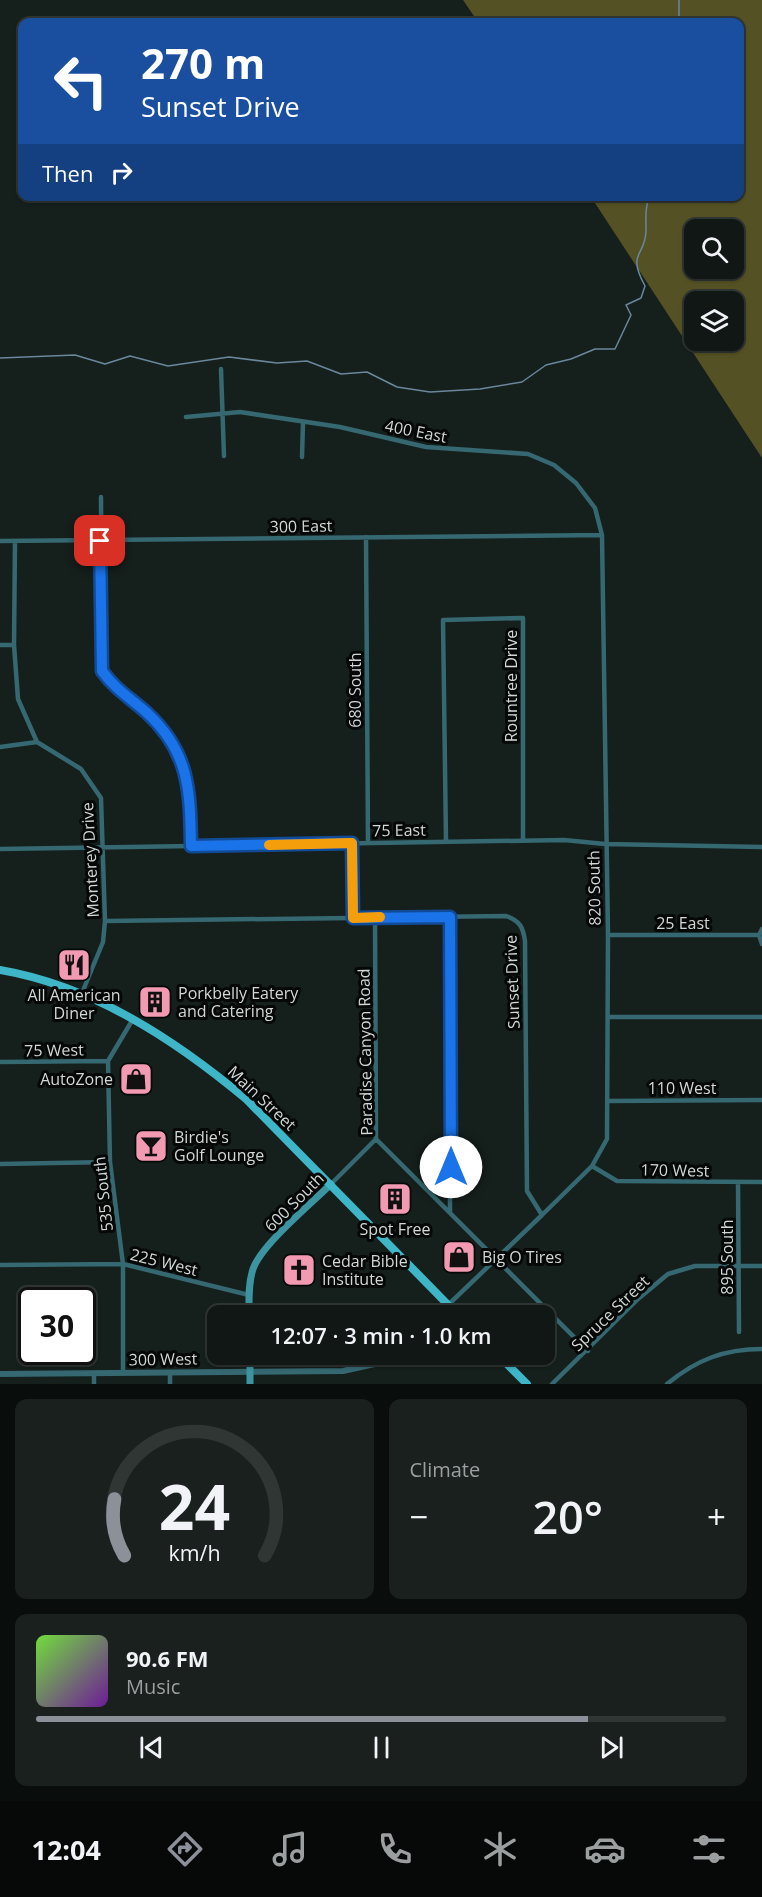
<!DOCTYPE html>
<meta charset="utf-8">
<style>
:root{--surface:#101715;--page:#19201e;--text:#f1f3f6;--muted:#9c9fa0;--line:#303634;--accent:#8c9099}
body{margin:0;font-family:"Open Sans",sans-serif;background:var(--page);color:var(--text);height:100vh;display:flex;flex-direction:column;font-size:22px;white-space:nowrap}
*{box-sizing:border-box;margin:0}
p{font-size:20px;color:var(--muted)}
.icon{flex:none;width:33px;height:33px;fill:none;stroke:currentColor;stroke-width:2;stroke-linecap:round;stroke-linejoin:round}
.map{position:relative;height:1384px;overflow:hidden}
.drawer{display:flex;flex-direction:column;gap:15px;padding:15px;background:#090d0c;flex:1}
.drawer>*{flex:none}
.guide{position:absolute;left:18px;top:18px;width:726px;height:183px;border-radius:12px;box-shadow:0 2px 4px #0004,0 0 0 2px var(--line);background:#1a4fa0;color:#fff;overflow:hidden}
.tools{position:absolute;left:684px;top:219px;display:grid;gap:12px}
.tools a{display:grid;place-items:center;width:60px;height:60px;border-radius:12px;background:var(--surface);box-shadow:0 2px 4px #0004,0 0 0 2px var(--line);font-size:30px}
.speed{position:absolute;left:18px;top:1287px;display:flex;gap:12px;font-size:30px;font-weight:700;text-align:center}
.speed>*{display:grid;place-content:center;width:78px;height:78px;border-radius:50%;background:var(--surface);box-shadow:0 2px 4px #0004,0 0 0 2px var(--line);line-height:1}
.speed .limit{border:3px solid #111;border-radius:9px;background:#fff;color:#111}
.pin{position:absolute;display:grid;place-items:center;width:51px;height:51px;color:#fff;margin:-26px;border-radius:12px;box-shadow:0 3px 9px #0006}
.me{position:absolute;width:66px;margin:-33px;rotate:0deg;stroke-linejoin:round;filter:drop-shadow(0 0 4px #0008)}
.turn{display:flex;align-items:center;gap:21px;height:126px;padding:0 24px;font-size:27px}
.turn .icon{width:78px;height:78px;stroke-width:2.5}
.turn b{display:block;font-size:42px;line-height:51px}
.then{display:flex;align-items:center;height:57px;padding:0 24px;background:#0003;gap:12px;font-size:22px}
.big{font-size:45px;font-weight:600;line-height:1.1}
.drawer .card{flex:1;display:flex;flex-direction:column;justify-content:center;gap:9px;min-width:0;padding:0 21px;border-radius:12px;background:var(--page)}
.drawer .dial{align-items:center;gap:0}
.dial svg{height:156px;overflow:visible;fill:none;stroke:var(--line);stroke-width:7;stroke-linecap:round;text-anchor:middle}
.dial text{fill:var(--text);stroke:none}
.song{display:flex;align-items:center;gap:18px}
.cover{width:72px;height:72px;border-radius:9px;background:linear-gradient(135deg,hsl(100 70% 55%),hsl(280 70% 35%))}
.played{height:6px;border-radius:3px;background:linear-gradient(90deg,var(--accent) 80%,var(--line) 80%)}
.keys{display:flex;justify-content:space-around;direction:ltr}
.heat{display:flex;justify-content:space-between;align-items:center;font-size:33px;direction:ltr}
.drawer .tiles{flex:1;display:grid;gap:15px;grid-template-columns:1fr 1fr}
.card:last-child{grid-column:span 2}
.trip{position:absolute;left:207px;top:1305px;width:348px;height:60px;border-radius:12px;background:var(--surface);box-shadow:0 2px 4px #0004,0 0 0 2px var(--line);font-weight:600;line-height:60px;text-align:center}
.tabs{display:flex;height:96px;justify-content:space-around;align-items:center;background:#060908;color:var(--muted)}
.tabs .icon{width:42px;height:42px}
.tabs .current{color:var(--accent)}
.tabs b{font-size:27px;color:var(--text)}
.map>svg:first-child{display:block}
.forest{fill:#545124;fill-rule:evenodd}
.lines{fill:none;stroke-linecap:round;stroke-linejoin:round}
.stream{stroke:#6a879c;stroke-width:1.5}
.minor{stroke:#356871;stroke-width:4.5}
.tertiary{stroke:#356871;stroke-width:6}
.secondary{stroke:#3c94a1;stroke-width:7}
.primary{stroke:#3eb6c7;stroke-width:8}
.route-casing{stroke:#114b97;stroke-width:15}
.route{stroke:#1a73e8;stroke-width:10}
.slow{stroke:#f59e0b;stroke-width:10}
.labels{text-anchor:middle;dominant-baseline:central;stroke-width:6;stroke-linejoin:round;paint-order:stroke}
.street-label{font-size:16px;fill:#d0d7d5;stroke:#050807}
.poi-label{font-size:16px;fill:#d0d7d5;stroke:#050807;text-anchor:start}
</style>
<div class="map">
<svg width="762" height="1384" viewBox="0 0 762 1384">
<rect width="100%" height="100%" fill="#151f1c"/>
<path class="forest" d="M463,0H762V458L591,197L740,196V22H478ZM694,230H734V268H694ZM694,302H734V340H694Z"/>
<g class="lines">
<path class="stream" d="M679,0V22
M0,358L75,355L105,364L130,356L168,366L229,357L277,363L307,361L341,374L367,372L397,387L430,392L480,389L522,382L546,365L571,359L595,349H615L631,315L626,305L641,298L645,286C626,251 646,257 646,230C646,215 645,212 649,196"/>
<path class="minor" d="M221,369L224,456
M186,417L240,412L340,427L426,447L528,454L554,465L576,483L595,508L602,535L608,935L607,1139L592,1166L542,1215
M302,457L303,423
M101,497L102,671C116,690 129,697 146,712C190,752 190,791 191,846
M366,537L368,842
M0,541L602,535
M15,541L14,645L18,699L37,742L81,769L101,798L105,921L103,942L82,993
M0,645H14
M0,747L37,742
M446,841L443,620L523,618V840
M352,843L353,918
M0,849L564,840L605,844L762,847
M375,917L376,1139L588,1351
M450,917V1212
M105,921L506,916C520,921 523,927 525,941L527,1191L542,1215L448,1305
M762,929L759,935L762,944
M608,935H759
M608,1017H762
M0,1062L108,1061
M608,1101L762,1100
M0,1164L110,1162
M592,1166L617,1181L762,1182
M738,1182L739,1332
M331,1184L376,1139
M0,1265L123,1264L249,1295
M94,1373V1384
M123,1373V1264L110,1162L108,1061L133,1019
M170,1373V1384
M552,1384L638,1299L668,1274L695,1266H762
M667,1384C696,1360 724,1349 762,1349"/>
<path class="tertiary" d="M437,1316L448,1305
M0,1374L343,1371L379,1363L395,1354"/>
<path class="secondary" d="M249,1316C249,1301 248,1284 253,1269C262,1244 311,1204 331,1184
M250,1354V1384"/>
<path class="primary" d="M0,970C93,986 174,1039 246,1099L459,1316
M497,1354L527,1384"/>
</g>
<g class="lines">
<g class="route-casing">
<path id="route" d="M100,541L102,671C116,690 129,697 146,712C190,752 190,791 191,846L352,843L353,918L450,917L451,1167"/>
</g>
<use href="#route" class="route"/>
<path class="slow" d="M269,845L352,843L353,918L380,917"/>
</g>
<defs>
<g id="restaurant-square" transform="scale(1.725)"><rect x="-9" y="-9" width="18" height="18" rx="4" fill="#f19ab2" stroke="#050807"/><path d="M-5-6h1v4h1v-4h1v4h1v-4h1v5L-1.5 .5V6h-2V.5L-5-1ZM5-6V6H3V1.5H1.5Q1.5-4 5-6Z" fill="#111"/></g>
<g id="building-square" transform="scale(1.725)"><rect x="-9" y="-9" width="18" height="18" rx="4" fill="#f19ab2" stroke="#050807"/><path d="M-4-6H4V6H1V3H-1V6H-4ZM-2.5-4.3h1.7v1.8h-1.7ZM.8-4.3h1.7v1.8H.8ZM-2.5-1h1.7V.8h-1.7ZM.8-1h1.7V.8H.8Z" fill="#111"/></g>
<g id="shop-square" transform="scale(1.725)"><rect x="-9" y="-9" width="18" height="18" rx="4" fill="#f19ab2" stroke="#050807"/><path d="M-5-2.5h2.3a2.7 3.5 0 0 1 5.4 0H5L5.5 6h-11ZM-1.5-2.5h3a1.5 2.3 0 0 0-3 0Z" fill="#111"/></g>
<g id="bar-square" transform="scale(1.725)"><rect x="-9" y="-9" width="18" height="18" rx="4" fill="#f19ab2" stroke="#050807"/><path d="M-6-5H6L.8 .8V4.5H3.5V6h-7V4.5H-.8V.8Z" fill="#111"/></g>
<g id="church-square" transform="scale(1.725)"><rect x="-9" y="-9" width="18" height="18" rx="4" fill="#f19ab2" stroke="#050807"/><path d="M-1.2-6h2.4v3.5h3.3v2.4h-3.3V6h-2.4V-.1h-3.3v-2.4h3.3Z" fill="#111"/></g>
</defs>
<g fill-rule="evenodd">
<use href="#restaurant-square" x="74" y="965"/>
<use href="#building-square" x="155" y="1002"/>
<use href="#shop-square" x="136" y="1079"/>
<use href="#bar-square" x="151" y="1146"/>
<use href="#building-square" x="395" y="1199"/>
<use href="#shop-square" x="459" y="1257"/>
<use href="#church-square" x="299" y="1270"/>
</g>
<g class="labels">
<g class="street-label">
<text transform="translate(416 431) rotate(11)">400 East</text>
<text transform="translate(301 526) rotate(-1)">300 East</text>
<text transform="translate(511 686) rotate(-90)">Rountree Drive</text>
<text transform="translate(355 690) rotate(-90)">680 South</text>
<text transform="translate(399 830) rotate(-1)">75 East</text>
<text transform="translate(90 860) rotate(-93)">Monterey Drive</text>
<text transform="translate(594 888) rotate(-91)">820 South</text>
<text x="683" y="923">25 East</text>
<text transform="translate(512 982) rotate(-92)">Sunset Drive</text>
<text transform="translate(54 1050) rotate(-1)">75 West</text>
<text transform="translate(365 1052) rotate(-91)">Paradise Canyon Road</text>
<text x="682" y="1088">110 West</text>
<text transform="translate(262 1098) rotate(43)">Main Street</text>
<text transform="translate(675 1170) rotate(1)">170 West</text>
<text transform="translate(103 1194) rotate(-96)">535 South</text>
<text transform="translate(294 1202) rotate(-45)">600 South</text>
<text transform="translate(727 1257) rotate(-90)">895 South</text>
<text transform="translate(164 1262) rotate(14)">225 West</text>
<text transform="translate(610 1313) rotate(-44)">Spruce Street</text>
<text transform="translate(163 1359) rotate(-1)">300 West</text>
</g>
<g class="poi-label">
<text x="178" y="993">Porkbelly Eatery<tspan x="178" dy="18">and Catering</tspan></text>
<text x="74" y="995" text-anchor="middle">All American<tspan x="74" dy="18">Diner</tspan></text>
<text x="113" y="1079" text-anchor="end">AutoZone</text>
<text x="174" y="1137">Birdie's<tspan x="174" dy="18">Golf Lounge</tspan></text>
<text x="395" y="1229" text-anchor="middle">Spot Free</text>
<text x="482" y="1257">Big O Tires</text>
<text x="322" y="1261">Cedar Bible<tspan x="322" dy="18">Institute</tspan></text>
</g>
</g>
</svg>
<div class="tools">
<a><svg class="icon" aria-label="search" viewBox="0 0 24 24"><circle cx="10" cy="10" r="6"/><path d="M15 15l6 6"/></svg></a>
<a><svg class="icon" aria-label="layers" viewBox="0 0 24 24"><path d="M12 4l9 5-9 5-9-5zM3 14l9 5 9-5"/></svg></a>
</div>
<div class="speed"><div class="limit">30</div></div>
<div class="pin" style="left:100px;top:541px;background:#d93025"><svg class="icon" aria-label="arrive" viewBox="0 0 24 24"><path d="M6 21V4h12l-3 4 3 4H6"/></svg></div>
<svg class="me" style="left:451px;top:1167px" viewBox="-20 -20 40 40"><circle r="19" fill="#fff"/><path d="M0-13L10 11 0 6-10 11z" fill="#1a73e8"/></svg>
<div class="trip">12:07 · 3 min · 1.0 km</div>
<div class="guide">
<div class="turn"><svg class="icon" aria-label="left" viewBox="0 0 24 24"><path d="M17 20v-9H6M10 6l-5 5 5 5"/></svg><div><b>270 m</b>Sunset Drive</div></div>
<div class="then">Then<svg class="icon" aria-label="right" viewBox="0 0 24 24"><path d="M7 20v-9h11M14 6l5 5-5 5"/></svg></div>
</div>
</div>
<section class="drawer">
<div class="tiles">
<div class="card dial"><svg viewBox="0 0 100 80">
<path d="M14 69A42 42 0 1 1 86 69"/>
<path d="M14 69A42 42 0 0 1 9 40" stroke="#8c9099"/>
<text x="50" y="56" font-size="32" font-weight="700">24</text>
<text x="50" y="72" font-size="11">km/h</text>
</svg></div>
<div class="card"><p>Climate</p>
<div class="heat"><a>−</a><b class="big">20°</b><a>+</a></div>
</div>
<div class="card">
<div class="song"><i class="cover"></i><div><b>90.6 FM</b><p>Music</p></div></div>
<div class="played"></div>
<div class="keys"><svg class="icon" aria-label="previous" viewBox="0 0 24 24"><path d="M18 5L8 12l10 7zM5 5v14"/></svg><svg class="icon" aria-label="pause" viewBox="0 0 24 24"><path d="M8 5v14M16 5v14"/></svg><svg class="icon" aria-label="next" viewBox="0 0 24 24"><path d="M6 5l10 7-10 7zM19 5v14"/></svg></div>
</div>
</div>
</section>
<nav class="tabs">
<b>12:04</b>
<svg class="icon current" aria-label="directions" viewBox="0 0 24 24"><path d="M12 3l9 9-9 9-9-9zM9 14v-3h6M13 9l2 2-2 2"/></svg>
<svg class="icon" aria-label="music" viewBox="0 0 24 24"><path d="M9 18V5l10-2v13"/><circle cx="6" cy="18" r="3"/><circle cx="16" cy="16" r="3"/></svg>
<svg class="icon" aria-label="phone" viewBox="0 0 24 24"><path d="M5 4h4l2 5-3 2q2 4 5 5l2-3 5 2v4C11 20 4 13 5 4z"/></svg>
<svg class="icon" aria-label="climate" viewBox="0 0 24 24"><path d="M12 3v18M4 7l16 10M4 17L20 7"/></svg>
<svg class="icon" aria-label="car" viewBox="0 0 24 24"><path d="M5 17H2v-5l4-1 3-4h7l3 4 3 1v5h-3M9 17h6M6 11h13"/><circle cx="7" cy="17" r="2"/><circle cx="17" cy="17" r="2"/></svg>
<svg class="icon" aria-label="filters" viewBox="0 0 24 24"><path d="M4 7h16M4 17h16"/><circle cx="9" cy="7" r="2"/><circle cx="15" cy="17" r="2"/></svg>
</nav>
